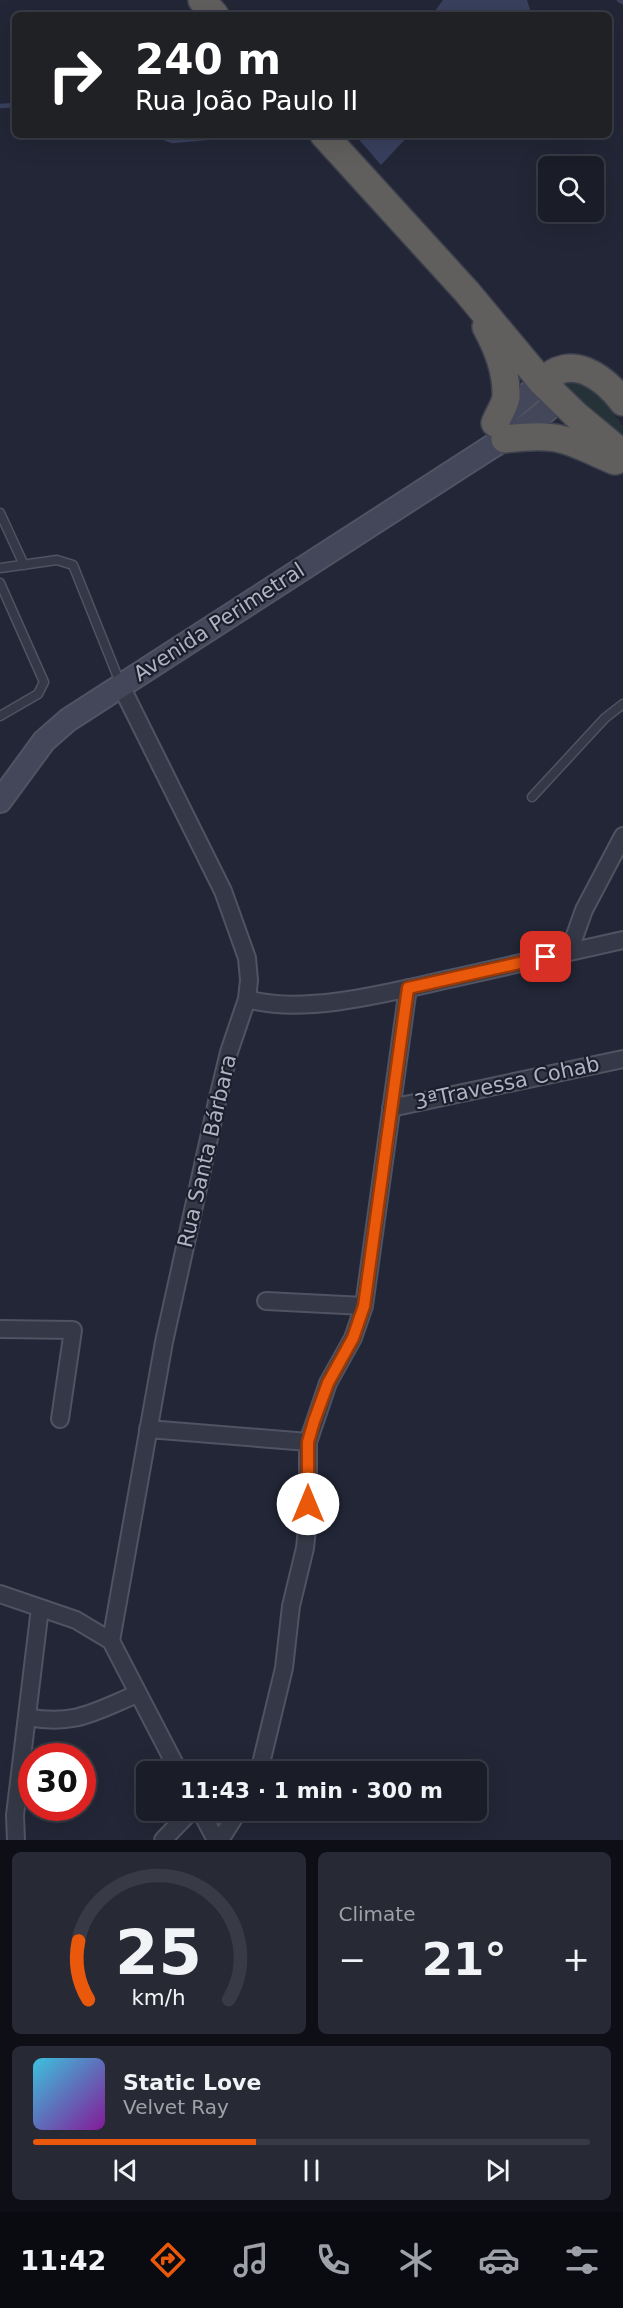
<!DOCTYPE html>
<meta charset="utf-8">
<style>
:root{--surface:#1a1c28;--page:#272934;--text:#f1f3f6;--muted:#9fa1a8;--line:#383a45;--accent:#ea580c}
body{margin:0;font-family:"DejaVu Sans",sans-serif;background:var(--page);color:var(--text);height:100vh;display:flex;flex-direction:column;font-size:22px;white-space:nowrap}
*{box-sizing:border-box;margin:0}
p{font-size:20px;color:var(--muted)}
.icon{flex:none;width:33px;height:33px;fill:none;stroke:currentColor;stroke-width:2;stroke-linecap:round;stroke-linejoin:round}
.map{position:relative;height:1840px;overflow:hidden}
.details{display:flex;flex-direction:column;gap:12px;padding:12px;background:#0e0f16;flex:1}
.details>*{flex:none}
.top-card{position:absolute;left:12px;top:12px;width:600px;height:126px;border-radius:9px;box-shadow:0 6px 24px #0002,0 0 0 2px var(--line);background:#202124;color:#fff;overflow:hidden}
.tools{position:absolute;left:538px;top:156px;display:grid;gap:12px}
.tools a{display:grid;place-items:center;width:66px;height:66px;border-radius:9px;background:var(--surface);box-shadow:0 6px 24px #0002,0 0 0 2px var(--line);font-size:30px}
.speed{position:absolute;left:18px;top:1743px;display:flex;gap:12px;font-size:30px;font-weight:700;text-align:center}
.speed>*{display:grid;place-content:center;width:78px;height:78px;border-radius:50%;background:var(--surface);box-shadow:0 6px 24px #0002,0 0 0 2px var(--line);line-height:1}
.speed .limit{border:9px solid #d22;background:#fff;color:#111}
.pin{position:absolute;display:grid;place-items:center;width:51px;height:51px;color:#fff;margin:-26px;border-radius:12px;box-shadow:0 3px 9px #0006}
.me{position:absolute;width:66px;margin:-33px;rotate:0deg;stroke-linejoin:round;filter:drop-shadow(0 0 4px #0008)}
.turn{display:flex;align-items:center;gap:21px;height:126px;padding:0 24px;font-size:27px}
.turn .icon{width:78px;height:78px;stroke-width:2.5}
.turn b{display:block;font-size:42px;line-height:51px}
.big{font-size:45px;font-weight:600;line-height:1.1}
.details .card{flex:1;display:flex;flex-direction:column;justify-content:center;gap:9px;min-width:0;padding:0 21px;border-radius:9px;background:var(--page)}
.details .dial{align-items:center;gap:0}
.dial svg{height:156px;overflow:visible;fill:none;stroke:var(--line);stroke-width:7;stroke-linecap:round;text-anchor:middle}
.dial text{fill:var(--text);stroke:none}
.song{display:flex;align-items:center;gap:18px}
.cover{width:72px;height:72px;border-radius:9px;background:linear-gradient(135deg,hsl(190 70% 55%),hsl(290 70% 35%))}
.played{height:6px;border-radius:3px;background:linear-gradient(90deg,var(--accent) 40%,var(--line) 40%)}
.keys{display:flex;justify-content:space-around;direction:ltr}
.heat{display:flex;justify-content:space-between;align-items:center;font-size:33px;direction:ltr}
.details .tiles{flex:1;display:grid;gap:12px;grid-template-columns:1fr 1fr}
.card:last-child{grid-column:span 2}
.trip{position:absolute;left:136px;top:1761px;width:351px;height:60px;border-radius:9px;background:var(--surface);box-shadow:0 6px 24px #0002,0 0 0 2px var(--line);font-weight:600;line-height:60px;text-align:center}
.dock{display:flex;height:96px;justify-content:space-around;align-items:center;background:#0a0b10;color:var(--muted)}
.dock .icon{width:42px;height:42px}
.dock .on{color:var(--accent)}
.dock b{font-size:27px;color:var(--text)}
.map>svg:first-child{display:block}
.green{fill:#253338}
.water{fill:#38405e}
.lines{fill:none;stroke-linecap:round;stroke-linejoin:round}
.stream{stroke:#38405e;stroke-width:4.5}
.service-casing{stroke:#505361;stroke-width:11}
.minor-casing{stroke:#505361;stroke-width:20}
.secondary-casing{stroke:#505361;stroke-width:26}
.trunk-casing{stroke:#3d404e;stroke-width:30}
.service{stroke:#353947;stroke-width:8}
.minor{stroke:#353947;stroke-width:16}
.secondary{stroke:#434759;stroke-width:22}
.trunk{stroke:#605f5d;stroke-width:27}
.route-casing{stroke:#983908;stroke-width:15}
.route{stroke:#ea580c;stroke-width:10}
.labels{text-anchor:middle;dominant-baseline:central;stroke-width:4.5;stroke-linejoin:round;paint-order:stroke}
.street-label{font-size:21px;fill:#b0b3c3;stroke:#1b1e2b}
</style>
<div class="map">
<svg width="623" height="1840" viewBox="0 0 623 1840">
<rect width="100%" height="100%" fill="#222636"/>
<path class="green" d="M558,379L582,383L599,396L623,426V442Z"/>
<path class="water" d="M443,0H527L532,15H432Z
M355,135H409L381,165Z"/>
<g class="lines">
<path class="stream" d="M619,0L623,2
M0,106L15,105
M156,135L172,141L241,135"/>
<g class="service-casing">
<path id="service" d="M0,513L24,565
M0,568L57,560L73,565L121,685
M0,583L44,682L38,694L0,716
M532,797L605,718L623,704"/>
</g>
<g class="minor-casing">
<path id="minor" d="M569,952L584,910L623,836
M247,999C304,1016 396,991 454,978C510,965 567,953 623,940
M391,1108L623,1059
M266,1301L364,1306
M0,1329L73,1330L60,1419
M148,1429L308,1442
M0,1594L76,1620L111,1641L179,1772
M111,1641L164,1342L217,1102L229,1052L247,999L249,980L247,958L223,891L121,686
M27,1717C74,1726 94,1712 137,1694
M259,1772L284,1668L291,1606L305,1548L308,1519V1442L328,1383L353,1338L364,1306L408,988
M200,1810L216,1840
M16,1840L15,1815L40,1608
M163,1840L192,1810
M220,1840L239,1810"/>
</g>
<g class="secondary-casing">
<path id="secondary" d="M496,422L542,382
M0,801L44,741L68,720L491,447C520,430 536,423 560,397"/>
</g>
<g class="trunk-casing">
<path id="trunk" d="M202,0L215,15
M324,135L467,292L542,382L576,415L623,454
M486,327C497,347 507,373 506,397C505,405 498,415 495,423
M542,382C570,352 603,376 623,402
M505,439C561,432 566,440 615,461"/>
</g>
<use href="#service" class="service"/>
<use href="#minor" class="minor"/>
<use href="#secondary" class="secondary"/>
<use href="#trunk" class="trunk"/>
</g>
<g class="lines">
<g class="route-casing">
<path id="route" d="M308,1504V1442L314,1421L328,1383L353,1338L364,1306L408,988L546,957"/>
</g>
<use href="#route" class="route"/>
</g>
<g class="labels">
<g class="street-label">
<text transform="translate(219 622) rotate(-33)">Avenida Perimetral</text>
<text transform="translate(507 1083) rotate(-12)">3ªTravessa Cohab</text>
<text transform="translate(207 1151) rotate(-77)">Rua Santa Bárbara</text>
</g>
</g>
</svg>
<div class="tools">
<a><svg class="icon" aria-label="search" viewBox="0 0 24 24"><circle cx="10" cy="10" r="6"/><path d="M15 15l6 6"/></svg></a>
</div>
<div class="speed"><div class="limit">30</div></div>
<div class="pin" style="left:546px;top:957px;background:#d93025"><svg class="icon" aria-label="arrive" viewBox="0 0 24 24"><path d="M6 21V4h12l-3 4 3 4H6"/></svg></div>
<svg class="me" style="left:308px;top:1504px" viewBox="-20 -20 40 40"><circle r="19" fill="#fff"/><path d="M0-13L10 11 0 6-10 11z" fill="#ea580c"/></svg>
<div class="trip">11:43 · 1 min · 300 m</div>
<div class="top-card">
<div class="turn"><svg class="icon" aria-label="right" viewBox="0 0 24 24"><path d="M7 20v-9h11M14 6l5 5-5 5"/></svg><div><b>240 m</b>Rua João Paulo II</div></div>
</div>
</div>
<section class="details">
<div class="tiles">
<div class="card dial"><svg viewBox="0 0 100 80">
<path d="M14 69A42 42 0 1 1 86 69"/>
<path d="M14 69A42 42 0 0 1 9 39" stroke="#ea580c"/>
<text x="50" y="56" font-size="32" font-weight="700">25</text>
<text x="50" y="72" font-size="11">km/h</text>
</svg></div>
<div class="card"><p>Climate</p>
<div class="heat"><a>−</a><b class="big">21°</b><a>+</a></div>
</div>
<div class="card">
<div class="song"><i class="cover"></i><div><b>Static Love</b><p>Velvet Ray</p></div></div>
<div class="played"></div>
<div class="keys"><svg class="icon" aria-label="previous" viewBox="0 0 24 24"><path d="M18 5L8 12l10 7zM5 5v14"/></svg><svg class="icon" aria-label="pause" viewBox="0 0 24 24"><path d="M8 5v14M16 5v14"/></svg><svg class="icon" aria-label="next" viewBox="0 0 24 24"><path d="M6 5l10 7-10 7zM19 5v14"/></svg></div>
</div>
</div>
</section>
<nav class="dock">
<b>11:42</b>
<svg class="icon on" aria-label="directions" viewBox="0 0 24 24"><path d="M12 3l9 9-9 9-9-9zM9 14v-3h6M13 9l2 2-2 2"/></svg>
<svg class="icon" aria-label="music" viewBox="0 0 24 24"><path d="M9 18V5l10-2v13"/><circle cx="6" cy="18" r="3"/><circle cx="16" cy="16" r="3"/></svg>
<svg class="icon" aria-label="phone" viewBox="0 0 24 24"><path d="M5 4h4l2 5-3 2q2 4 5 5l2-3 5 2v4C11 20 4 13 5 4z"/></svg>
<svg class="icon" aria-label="climate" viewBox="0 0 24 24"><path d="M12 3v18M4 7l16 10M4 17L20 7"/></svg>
<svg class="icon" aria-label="car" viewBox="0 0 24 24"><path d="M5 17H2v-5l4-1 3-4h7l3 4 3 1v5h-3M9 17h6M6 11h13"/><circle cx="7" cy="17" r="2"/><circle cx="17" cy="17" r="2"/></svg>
<svg class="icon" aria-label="filters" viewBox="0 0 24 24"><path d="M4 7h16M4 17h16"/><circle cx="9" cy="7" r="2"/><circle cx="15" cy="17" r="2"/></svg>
</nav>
